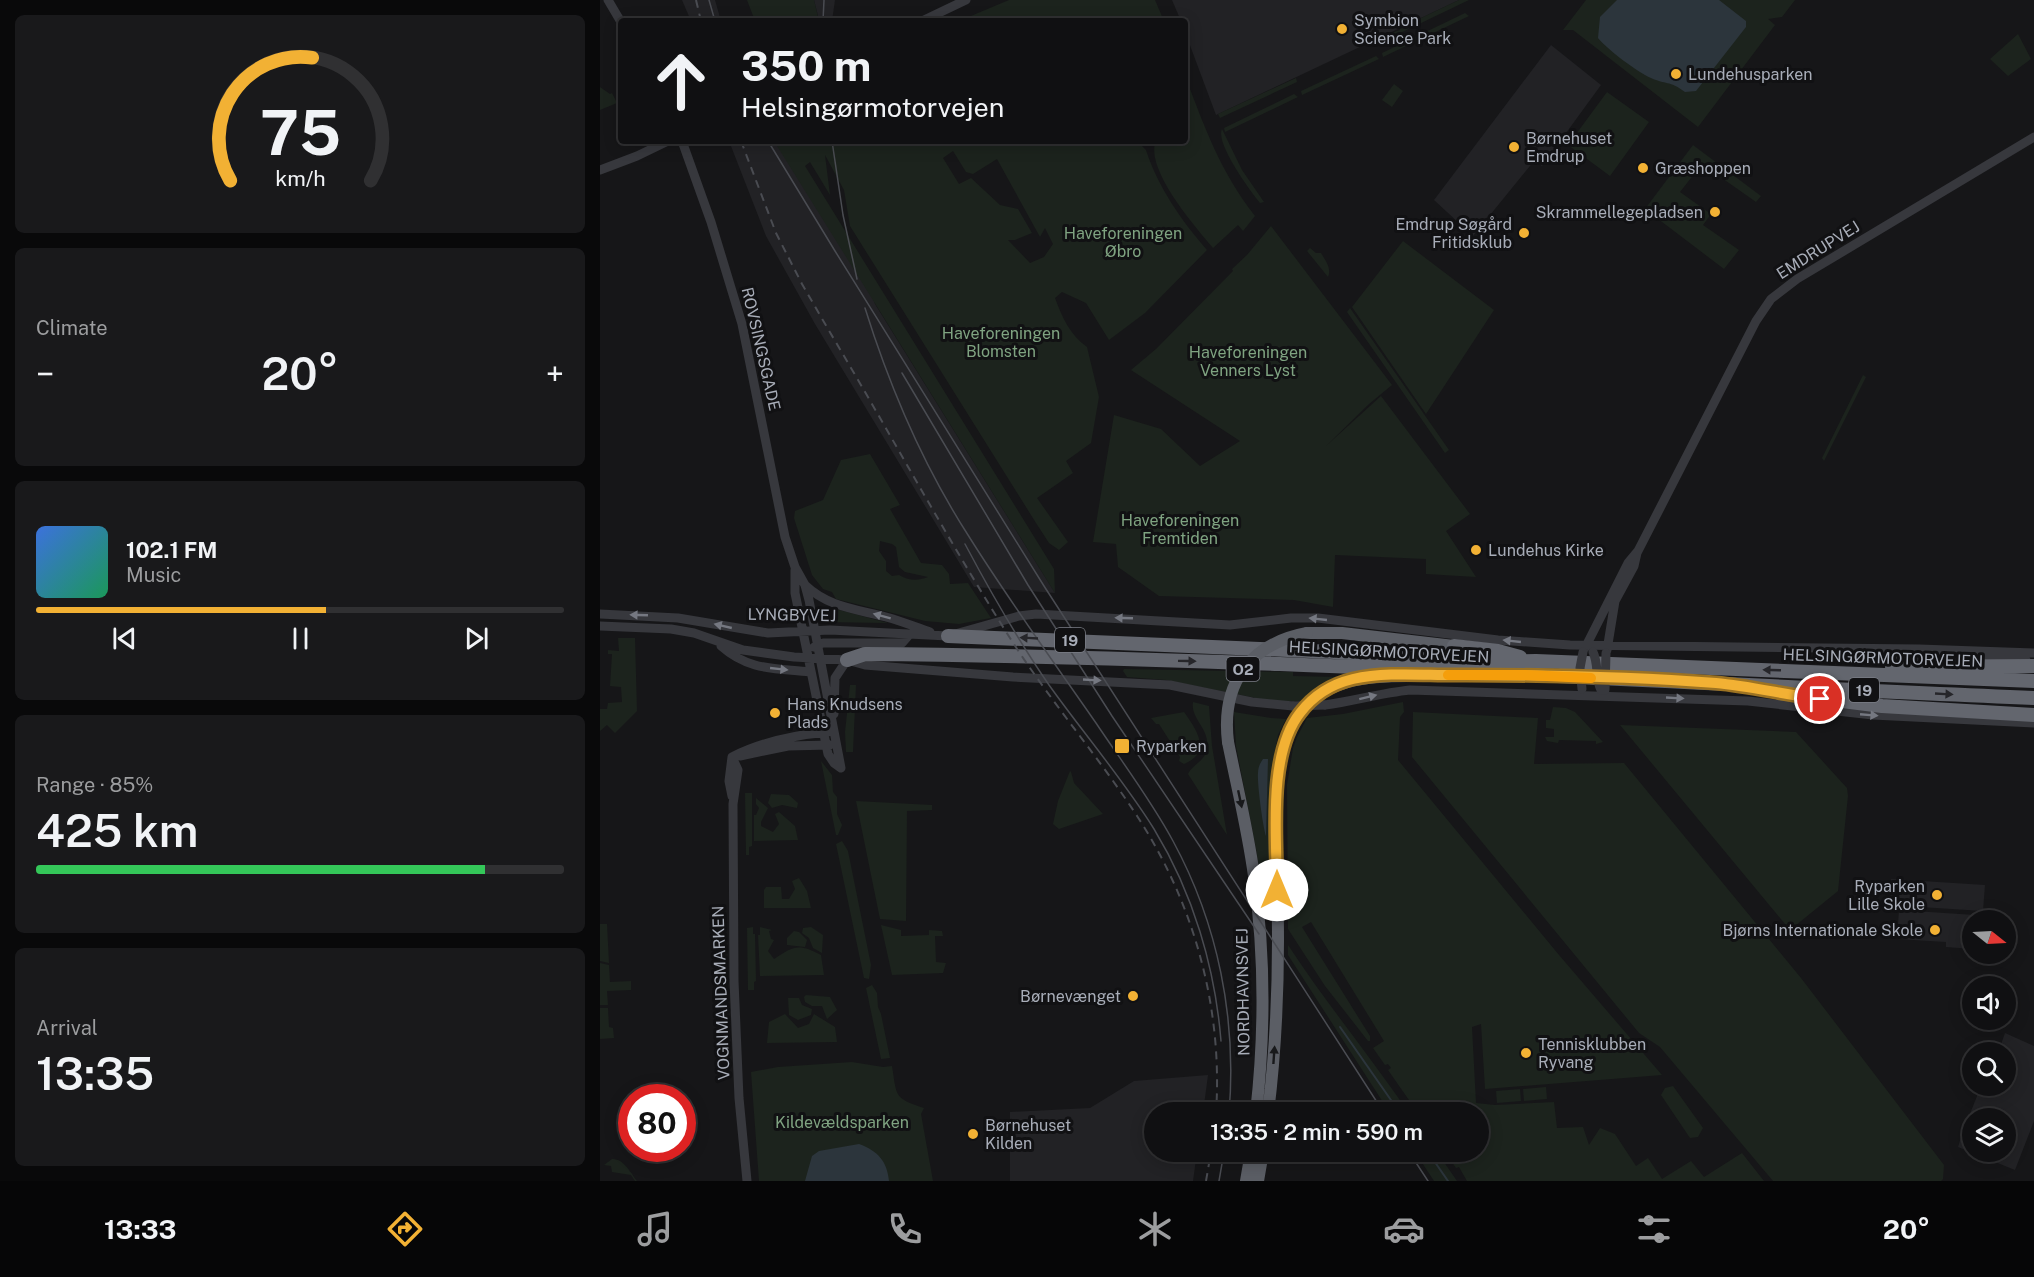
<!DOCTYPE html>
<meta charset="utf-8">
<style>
:root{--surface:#101012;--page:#19191b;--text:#f1f3f6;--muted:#9c9d9f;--line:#303032;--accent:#f2b134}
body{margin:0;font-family:"Public Sans",sans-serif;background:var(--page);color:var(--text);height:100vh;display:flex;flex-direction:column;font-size:22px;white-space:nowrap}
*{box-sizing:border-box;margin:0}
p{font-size:20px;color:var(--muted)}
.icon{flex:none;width:33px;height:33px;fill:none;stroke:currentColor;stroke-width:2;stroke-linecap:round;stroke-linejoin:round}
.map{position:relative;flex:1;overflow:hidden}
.details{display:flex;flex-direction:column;gap:15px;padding:15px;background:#09090a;width:600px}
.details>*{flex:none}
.hud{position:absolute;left:18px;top:18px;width:570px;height:126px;border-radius:6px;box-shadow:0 3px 15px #0003,0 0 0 2px var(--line);background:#101012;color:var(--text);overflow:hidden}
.needle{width:39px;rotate:108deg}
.buttons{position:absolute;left:1362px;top:910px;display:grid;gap:12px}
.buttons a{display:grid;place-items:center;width:54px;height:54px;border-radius:50%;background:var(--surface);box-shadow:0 3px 15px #0003,0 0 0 2px var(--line);font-size:30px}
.speed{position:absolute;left:18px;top:1084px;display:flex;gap:12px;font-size:30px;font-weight:700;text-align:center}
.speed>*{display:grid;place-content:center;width:78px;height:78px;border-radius:50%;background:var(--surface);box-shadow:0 3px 15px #0003,0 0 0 2px var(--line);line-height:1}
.speed .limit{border:9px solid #d22;background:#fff;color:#111}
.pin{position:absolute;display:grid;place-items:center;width:51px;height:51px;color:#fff;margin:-26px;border:3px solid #fff;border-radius:50%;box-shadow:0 2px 6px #0007}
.me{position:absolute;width:66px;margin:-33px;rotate:0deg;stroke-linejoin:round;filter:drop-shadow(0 0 4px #0008)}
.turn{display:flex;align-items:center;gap:21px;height:126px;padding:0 24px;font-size:27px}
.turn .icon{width:78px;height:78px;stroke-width:2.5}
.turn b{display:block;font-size:42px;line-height:51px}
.big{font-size:45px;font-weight:600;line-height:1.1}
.details .tile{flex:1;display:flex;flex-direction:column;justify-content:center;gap:9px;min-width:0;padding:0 21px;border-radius:9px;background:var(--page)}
.details .dial{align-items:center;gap:0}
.dial svg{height:156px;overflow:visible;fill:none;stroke:var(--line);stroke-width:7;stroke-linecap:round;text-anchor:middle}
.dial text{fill:var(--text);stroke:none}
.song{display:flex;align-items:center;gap:18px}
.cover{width:72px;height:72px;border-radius:9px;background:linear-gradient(135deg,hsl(220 70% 55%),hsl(150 70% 35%))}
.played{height:6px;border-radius:3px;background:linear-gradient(90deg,var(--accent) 55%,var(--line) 55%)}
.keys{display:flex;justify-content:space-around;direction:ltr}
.heat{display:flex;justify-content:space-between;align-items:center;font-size:33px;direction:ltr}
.charge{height:9px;border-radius:4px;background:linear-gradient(90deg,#34c759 85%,var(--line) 0)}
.trip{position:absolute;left:544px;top:1102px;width:345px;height:60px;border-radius:30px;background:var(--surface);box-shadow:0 3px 15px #0003,0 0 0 2px var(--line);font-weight:600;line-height:60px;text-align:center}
.tab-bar{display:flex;height:96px;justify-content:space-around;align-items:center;background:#060607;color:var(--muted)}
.tab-bar .icon{width:42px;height:42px}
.tab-bar .active{color:var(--accent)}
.tab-bar b{font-size:27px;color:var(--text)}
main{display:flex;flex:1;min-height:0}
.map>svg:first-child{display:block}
.built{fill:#222225;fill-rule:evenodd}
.green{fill:#1c231d;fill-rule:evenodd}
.water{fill:#2c353c}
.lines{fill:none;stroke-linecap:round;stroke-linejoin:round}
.stream{stroke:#2c353c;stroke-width:2}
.tertiary{stroke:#37383d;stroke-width:9}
.trunk{stroke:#5b5e65;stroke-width:12}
.motorway{stroke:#63666e;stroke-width:14}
.tram{stroke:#4a4c52;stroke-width:1.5}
.rail{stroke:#4a4c52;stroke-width:2;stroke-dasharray:8 6;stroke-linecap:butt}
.tertiary-bridge{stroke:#37383d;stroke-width:9}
.trunk-bridge{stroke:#5b5e65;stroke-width:12}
.oneway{fill:#757881}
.oneway2{fill:#26262a}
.oneway3{fill:#18191b}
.route-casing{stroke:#9d7322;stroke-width:15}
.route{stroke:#f2b134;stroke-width:10}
.slow{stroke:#f59e0b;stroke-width:10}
.poi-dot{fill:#f2b134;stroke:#111113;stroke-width:2}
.labels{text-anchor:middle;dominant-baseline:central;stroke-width:6;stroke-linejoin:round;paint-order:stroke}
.shield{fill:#111113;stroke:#7b7e86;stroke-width:1.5}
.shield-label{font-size:15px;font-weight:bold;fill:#a8adb8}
.poi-label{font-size:16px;fill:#a8adb8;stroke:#111113;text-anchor:start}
.park-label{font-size:16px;fill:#7fa381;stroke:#111113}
.street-label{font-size:16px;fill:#a8adb8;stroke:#111113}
</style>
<main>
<section class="details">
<div class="tile dial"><svg viewBox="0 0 100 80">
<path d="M14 69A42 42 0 1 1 86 69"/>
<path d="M14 69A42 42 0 0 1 56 6" stroke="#f2b134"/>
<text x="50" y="56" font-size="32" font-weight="700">75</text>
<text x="50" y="72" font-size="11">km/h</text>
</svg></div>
<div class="tile"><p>Climate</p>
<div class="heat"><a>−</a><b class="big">20°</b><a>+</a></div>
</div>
<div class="tile">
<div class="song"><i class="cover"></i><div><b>102.1 FM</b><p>Music</p></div></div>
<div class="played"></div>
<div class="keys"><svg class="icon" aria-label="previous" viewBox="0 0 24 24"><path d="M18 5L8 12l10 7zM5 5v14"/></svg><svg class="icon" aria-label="pause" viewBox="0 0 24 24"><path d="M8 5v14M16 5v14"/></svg><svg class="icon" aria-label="next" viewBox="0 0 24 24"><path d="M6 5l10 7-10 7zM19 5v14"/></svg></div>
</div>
<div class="tile"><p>Range · 85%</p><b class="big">425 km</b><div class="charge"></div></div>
<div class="tile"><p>Arrival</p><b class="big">13:35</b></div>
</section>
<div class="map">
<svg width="1434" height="1181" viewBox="0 0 1434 1181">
<rect width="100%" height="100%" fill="#161618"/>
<path class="built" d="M82,0H115L121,21H91Z
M214,0H235L232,21L219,20Z
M572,0H859L616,115L585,32V21H581Z
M951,45L1001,85L942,166L934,161L873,236L834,200Z
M129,141H176L265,273L275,304L455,593L374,587L215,324L166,236Z
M1291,879L1385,885L1383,911L1289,905Z
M1299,910L1390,916L1389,921H1372V949L1346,947V942L1297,939Z
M1405,1033L1434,1046V1121L1415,1170L1358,1147L1362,1134L1381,1086H1406V1053H1398ZM1372,1119H1406V1152H1372Z
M608,1075L603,1113H555V1152H597L593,1181H410V1112L490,1108L534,1081Z"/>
<path class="green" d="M147,0H214L219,21H155Z
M409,0H555L564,21H359Z
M859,0H869L794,36L789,34L800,30V28Z
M986,0H1195L1182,17L1168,19L1175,25L1098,127L973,30H963Z
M865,13L869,16L783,57L782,53Z
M1418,34L1431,59L1408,76L1390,59Z
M776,56L779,59L702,95L701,91Z
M585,76C605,128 620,171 655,216L643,231L638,225L613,248C595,227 544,168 556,141H585Z
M696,78L697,82L620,118L618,114Z
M794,84L803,91L792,107L782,100Z
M0,87L10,94L12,93L17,103L0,110Z
M1007,92L1049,122L1010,176L968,145Z
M694,94L698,97L625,132L624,128Z
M622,129L642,170L664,202L660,203C650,191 615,143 622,129Z
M174,141H368L369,143L371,141H546L541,145L546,150C558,187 581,220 607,250L545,313L509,340L486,303L462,292L455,298C462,317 470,335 487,347L499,397L491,443L466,461L473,473L437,498L468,542L459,550L449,543L436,523L250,226L244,190L225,155L230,195L210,162L205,166L454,569L455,593ZM353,151L366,172L373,174L397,159L440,237L445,228L453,244L444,257L430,263L408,240H415L432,233L418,209L400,205L371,178L359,184L343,158Z
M1093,145L1161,196L1156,202L1102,164L1080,192L1111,214L1103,225L1139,250L1124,269L1045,209Z
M671,226L792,385L769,404L726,446L781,396L870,514L846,531L876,577L826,574V559L735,555L733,607L694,600L559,596L518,567L516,544L493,542L514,415L561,429L600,466L640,441L531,370L556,349L633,271L632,269L647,255Z
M803,241L894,310L826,414L752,307Z
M710,248L716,253H721C725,260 732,268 728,277L707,251Z
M750,308L849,450L845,453L747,312Z
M1263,375L1266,377L1224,461L1222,458Z
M270,454L300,505L290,509L321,563L342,565L349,574L350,584L368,583L391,618L359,624L325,621L236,599L232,592L223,589L212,575L194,518L195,511L223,500L241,460ZM280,541L292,544L296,547L299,567L305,572L328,577C317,581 310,581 299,575L292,576L286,571V561L279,551Z
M232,608L288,623L222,622L229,617Z
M18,638H35L37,711L15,733L7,725L0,731V709H7L8,703L22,702L21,687L10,686L12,654H8V650L19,651Z
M524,669L693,672V676L737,677L722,683L700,701H671L566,680L527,677L523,671Z
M250,685H256L253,752H246L245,732Z
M593,702L609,706L612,746L627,835L588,774C592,765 603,762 606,752C613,730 590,720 593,702Z
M803,702L804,712L800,717L798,760L959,955L1062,1075L885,1089L881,1024L872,1027L876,1103L895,1105L954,1102L957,1128L983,1127L989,1145L1000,1128L1015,1134L1036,1166L1048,1158L1062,1179L1091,1161L1104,1177L1142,1153L1164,1181H867L859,1167L856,1168L845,1152H879V1113H818L788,1070L791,1068L788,1064L785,1065L773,1048L784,1041L711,922L702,927L770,1036V1041H768L725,986L688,929L687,785L693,748L697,737L707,718L743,714Z
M953,707L966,708L975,712L1003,742L996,744V741L959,740L958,743L947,741L945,737H954V729L946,728V720H950Z
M584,712C596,729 613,752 584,764L579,761L580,757L559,724H556L551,718Z
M634,712L671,718L686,719L678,735L671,773L673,905L660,887L657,854L636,746Z
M813,712L938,718L934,764L1024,763L1201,978L1344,1165L1343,1179L1341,1181H1173L1060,1047L1039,1033L812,757Z
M1020,725L1196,732L1247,788L1248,796L1238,891L1190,930Z
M221,761L232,775L233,792L237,797V814L242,825L238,835H236Z
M471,772L474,783L503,814L459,829L453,824L458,801L470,771Z
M145,793H152V846L149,847V855H146Z
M171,794L189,795L198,803L197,808L182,805L172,808L168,803Z
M156,798L168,808L161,822V826L173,832L179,824L175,814L179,812L195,826L198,840L154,841V815H156L159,808L156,804Z
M256,801L332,805V810L307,811L306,921L280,919Z
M242,841L248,851L271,965L269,979L264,978L236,844Z
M199,878L207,891L211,908H164V890L166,887H181L182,899H189L195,889L192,881Z
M0,924H7L9,963L0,961Z
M281,925L301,930V936L329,935V930L342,931L343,936H335L336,962L346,963L343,973L292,975Z
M153,927V934H155L156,981L154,982V990H148L147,928Z
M160,927L172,930L169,931L171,939L174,940L168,951L174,959C193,946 199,943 221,955L224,975L160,976L158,935H160Z
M211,927L223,935L222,953L213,948L209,938L202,933L203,928Z
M194,931L199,932L207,940L205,947L187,945V938Z
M688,945C726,1003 770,1056 809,1113H790L688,955Z
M0,963L9,965L10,982L31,981V990L7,991L8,1005H0Z
M272,985L277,993L278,1007L281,1014L290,1058L281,1059L280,1054L266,988Z
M206,995L230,997L237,1010L227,1019L222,1006H212L205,1002L204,997Z
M188,998H199L202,1005L212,1009L211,1015L198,1020L189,1015Z
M8,1008L9,1027L13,1028L14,1038L0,1039V1008Z
M185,1014L198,1028L209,1024L214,1014L235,1027L237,1042L167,1043L169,1022Z
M252,1062L283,1067L292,1066C297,1096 293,1098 324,1108L321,1114L333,1181H159L151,1072L178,1067Z
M1073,1086L1103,1128L1098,1137L1090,1138L1061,1095L1065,1088Z
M946,1087L947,1099L924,1101L923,1089Z
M920,1089L921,1101L897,1103L896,1091Z
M815,1152H837L857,1181H834Z
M12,1159C23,1158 31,1173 37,1181H35L31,1175L12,1172L11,1166L4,1165Z"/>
<path class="water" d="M1017,0H1119L1146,21V27L1096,91L1085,92C1069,80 1066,85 1051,78C1037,72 1007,49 998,38L1000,17Z
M663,759H668L666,836C663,828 657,783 658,773C658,768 660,763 663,759Z
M259,1144C278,1151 287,1161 289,1181H205L212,1156L219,1151Z"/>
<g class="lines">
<path class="stream" d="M740,1027L800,1113
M828,1152L848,1181"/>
<path class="tertiary" d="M8,0L21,22
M322,21L366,0
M82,141L111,222L142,324L185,537L195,567L205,585L209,600L241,768
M0,170L37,156L68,141
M195,570V593L228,754L234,763L241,768
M205,585C228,607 256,609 286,617C301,621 316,627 330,632
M0,614L78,618L168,633L230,630L348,636L419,616L436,614L630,625L691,618H718L898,640L970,645L1319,649L1434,653
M0,626L71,629L94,633L143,650L194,657L247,660L265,665L413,677L570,685L652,702L693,706
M121,646C149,671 175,668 210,672
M214,647L223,643H302L309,635
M985,648L1028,563L1038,551L1156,321L1171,299L1197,279L1434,137
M1007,650L1015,601L1034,566L1037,553
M1293,654L1426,660
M725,705C754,701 781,693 810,690L1148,701L1273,715L1434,723
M234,714L235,678L247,660
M140,756L188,746L230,745
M132,757L138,770L133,804L134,981L139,1098L147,1181
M132,757C161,742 195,735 228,732
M132,757L129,781L132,796"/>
<path class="trunk" d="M707,633H742L854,646
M628,742C637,787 648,831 654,876C665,955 665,1034 656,1113
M668,1113C675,1056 678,998 678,941C678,909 677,877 677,845C677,802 671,750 699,714C727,678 769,676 810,676
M646,1181L651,1152
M658,1181L663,1152"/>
<path class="motorway" d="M348,636L758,653L896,662L936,661L1434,681
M854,646L898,651L920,657
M247,660L265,654C655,657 1044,682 1434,698
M1292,667L1434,666
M1179,693L1282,706L1434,715"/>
<path class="tram" d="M109,0L115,21
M223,21L224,0
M168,141L235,251L444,586L784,1113
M232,141L243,215L257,279
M265,308C290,388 323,465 368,535C408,599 453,661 496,723C522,762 551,800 573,841C618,924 637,1019 629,1113
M302,373L428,585L512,716L659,934
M365,544C391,593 418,640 449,685C484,734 523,779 554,829C593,893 615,967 621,1041
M809,1152L828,1181
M619,1181L624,1152"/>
<path class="rail" d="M96,0L101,21
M141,141L176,233L202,284L228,329C289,431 346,537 410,638C450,701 499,757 539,819C595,906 623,1010 616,1113
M606,1181L611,1152"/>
<path class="tertiary-bridge" d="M993,652C999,665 995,678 1001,690
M982,689L980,668L983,652
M1005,690L1006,653
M693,706L725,705"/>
<path class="trunk-bridge" d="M628,742C621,684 649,644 707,633"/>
</g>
<defs><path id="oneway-solid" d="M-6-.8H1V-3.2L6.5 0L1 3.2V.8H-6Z" transform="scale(1.5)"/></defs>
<g class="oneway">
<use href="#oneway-solid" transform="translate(39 615) rotate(-178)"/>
<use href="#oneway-solid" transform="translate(282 616) rotate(-165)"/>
<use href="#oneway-solid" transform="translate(524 618) rotate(-178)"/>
<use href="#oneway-solid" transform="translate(718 619) rotate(-174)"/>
<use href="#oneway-solid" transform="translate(123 626) rotate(-167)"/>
<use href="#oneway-solid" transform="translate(912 641) rotate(-174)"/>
<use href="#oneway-solid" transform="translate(179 669) rotate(6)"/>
<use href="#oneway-solid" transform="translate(492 680) rotate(3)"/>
<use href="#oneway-solid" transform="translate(768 697) rotate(-14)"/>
<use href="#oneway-solid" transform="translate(1075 698) rotate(3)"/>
<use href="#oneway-solid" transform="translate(1269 715) rotate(5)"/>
</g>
<g class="oneway2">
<use href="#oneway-solid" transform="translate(429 638) rotate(-177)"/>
<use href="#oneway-solid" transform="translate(587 661) rotate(1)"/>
<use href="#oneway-solid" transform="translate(1172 670) rotate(-178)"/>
<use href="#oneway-solid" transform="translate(1344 694) rotate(3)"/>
</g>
<g class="oneway3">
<use href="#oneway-solid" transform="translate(640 799) rotate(78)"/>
<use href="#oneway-solid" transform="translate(674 1055) rotate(-86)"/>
</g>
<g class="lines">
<g class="route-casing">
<path id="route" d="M677,890C677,839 667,755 700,713C713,696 732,684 753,679C789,671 829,676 866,675C949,675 1033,677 1116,683C1151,686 1185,695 1220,699"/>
</g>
<use href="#route" class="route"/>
<path class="slow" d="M848,675H925L991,678"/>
</g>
<g class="poi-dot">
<circle cx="742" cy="29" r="6"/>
<circle cx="1076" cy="74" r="6"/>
<circle cx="914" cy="147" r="6"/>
<circle cx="1043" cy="168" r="6"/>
<circle cx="1115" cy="212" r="6"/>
<circle cx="924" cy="233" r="6"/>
<circle cx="876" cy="550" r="6"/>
<circle cx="175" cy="713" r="6"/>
<rect x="514" y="738" width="16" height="16" rx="3"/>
<circle cx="1337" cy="895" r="6"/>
<circle cx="1335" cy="930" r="6"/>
<circle cx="533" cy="996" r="6"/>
<circle cx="926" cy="1053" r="6"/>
<circle cx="373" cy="1134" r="6"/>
</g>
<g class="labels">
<g class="shield">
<rect x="455" y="628" width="30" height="24" rx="4.5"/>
<rect x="626.5" y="657" width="33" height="24" rx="4.5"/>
<rect x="1249" y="678" width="30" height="24" rx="4.5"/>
</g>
<g class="shield-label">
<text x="470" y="640">19</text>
<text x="643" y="669">O2</text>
<text x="1264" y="690">19</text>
</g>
<g class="poi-label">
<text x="754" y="20">Symbion<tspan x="754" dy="18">Science Park</tspan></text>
<text x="1088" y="74">Lundehusparken</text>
<text x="926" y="138">Børnehuset<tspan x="926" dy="18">Emdrup</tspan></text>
<text x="1055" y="168">Græshoppen</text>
<text x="1103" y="212" text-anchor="end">Skrammellegepladsen</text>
<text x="912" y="224" text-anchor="end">Emdrup Søgård<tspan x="912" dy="18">Fritidsklub</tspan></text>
<text x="888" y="550">Lundehus Kirke</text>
<text x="187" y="704">Hans Knudsens<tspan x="187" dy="18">Plads</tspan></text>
<text x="536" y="746">Ryparken</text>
<text x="1325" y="886" text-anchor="end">Ryparken<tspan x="1325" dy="18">Lille Skole</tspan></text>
<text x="1323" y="930" text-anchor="end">Bjørns Internationale Skole</text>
<text x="521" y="996" text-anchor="end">Børnevænget</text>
<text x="938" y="1044">Tennisklubben<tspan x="938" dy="18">Ryvang</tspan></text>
<text x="385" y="1125">Børnehuset<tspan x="385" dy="18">Kilden</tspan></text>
</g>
<g class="park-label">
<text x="523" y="233">Haveforeningen<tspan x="523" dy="18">Øbro</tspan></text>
<text x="401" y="333">Haveforeningen<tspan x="401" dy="18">Blomsten</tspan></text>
<text x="648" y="352">Haveforeningen<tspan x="648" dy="18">Venners Lyst</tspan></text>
<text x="580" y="520">Haveforeningen<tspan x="580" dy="18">Fremtiden</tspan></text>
<text x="242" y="1122">Kildevældsparken</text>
</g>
<g class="street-label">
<text transform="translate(1218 250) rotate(-32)">EMDRUPVEJ</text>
<text transform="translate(161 349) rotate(77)">ROVSINGSGADE</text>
<text transform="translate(192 615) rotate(1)">LYNGBYVEJ</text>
<text transform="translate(789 652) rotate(3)">HELSINGØRMOTORVEJEN</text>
<text transform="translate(1283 658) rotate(2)">HELSINGØRMOTORVEJEN</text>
<text transform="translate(643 992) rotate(-91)">NORDHAVNSVEJ</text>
<text transform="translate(121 993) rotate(-92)">VOGNMANDSMARKEN</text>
</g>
</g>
</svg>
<div class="buttons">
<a><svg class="needle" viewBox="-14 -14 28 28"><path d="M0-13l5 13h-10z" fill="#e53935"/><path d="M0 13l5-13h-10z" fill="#9c9d9f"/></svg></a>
<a><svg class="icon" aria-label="sound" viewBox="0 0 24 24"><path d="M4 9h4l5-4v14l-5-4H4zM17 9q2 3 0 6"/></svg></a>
<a><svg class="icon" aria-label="search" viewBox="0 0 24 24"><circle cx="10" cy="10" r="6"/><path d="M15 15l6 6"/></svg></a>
<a><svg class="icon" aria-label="layers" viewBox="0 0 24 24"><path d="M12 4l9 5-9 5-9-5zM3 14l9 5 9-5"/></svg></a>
</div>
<div class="speed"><div class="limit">80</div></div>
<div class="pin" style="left:1220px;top:699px;background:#d93025"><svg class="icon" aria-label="arrive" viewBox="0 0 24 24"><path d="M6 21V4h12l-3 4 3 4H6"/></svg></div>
<svg class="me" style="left:677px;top:890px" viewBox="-20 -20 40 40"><circle r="19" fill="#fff"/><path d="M0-13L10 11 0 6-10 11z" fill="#f2b134"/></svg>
<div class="trip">13:35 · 2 min · 590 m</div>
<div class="hud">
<div class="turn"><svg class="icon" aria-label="ahead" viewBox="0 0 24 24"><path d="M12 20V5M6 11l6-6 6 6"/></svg><div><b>350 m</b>Helsingørmotorvejen</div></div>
</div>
</div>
</main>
<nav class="tab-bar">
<b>13:33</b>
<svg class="icon active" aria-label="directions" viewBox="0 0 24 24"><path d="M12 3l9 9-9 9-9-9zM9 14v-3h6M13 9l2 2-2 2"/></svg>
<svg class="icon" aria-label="music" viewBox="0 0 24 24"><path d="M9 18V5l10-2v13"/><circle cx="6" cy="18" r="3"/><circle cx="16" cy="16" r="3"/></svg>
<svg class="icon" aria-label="phone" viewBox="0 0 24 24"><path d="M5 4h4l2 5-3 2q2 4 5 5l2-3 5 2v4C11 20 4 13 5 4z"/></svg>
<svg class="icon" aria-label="climate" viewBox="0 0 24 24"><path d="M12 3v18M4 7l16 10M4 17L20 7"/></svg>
<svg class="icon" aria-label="car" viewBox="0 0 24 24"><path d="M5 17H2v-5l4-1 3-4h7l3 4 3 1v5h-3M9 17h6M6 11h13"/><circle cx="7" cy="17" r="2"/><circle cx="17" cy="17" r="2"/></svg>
<svg class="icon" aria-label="filters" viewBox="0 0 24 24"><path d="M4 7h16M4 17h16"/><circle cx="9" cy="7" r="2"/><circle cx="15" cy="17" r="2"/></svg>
<b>20°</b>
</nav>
